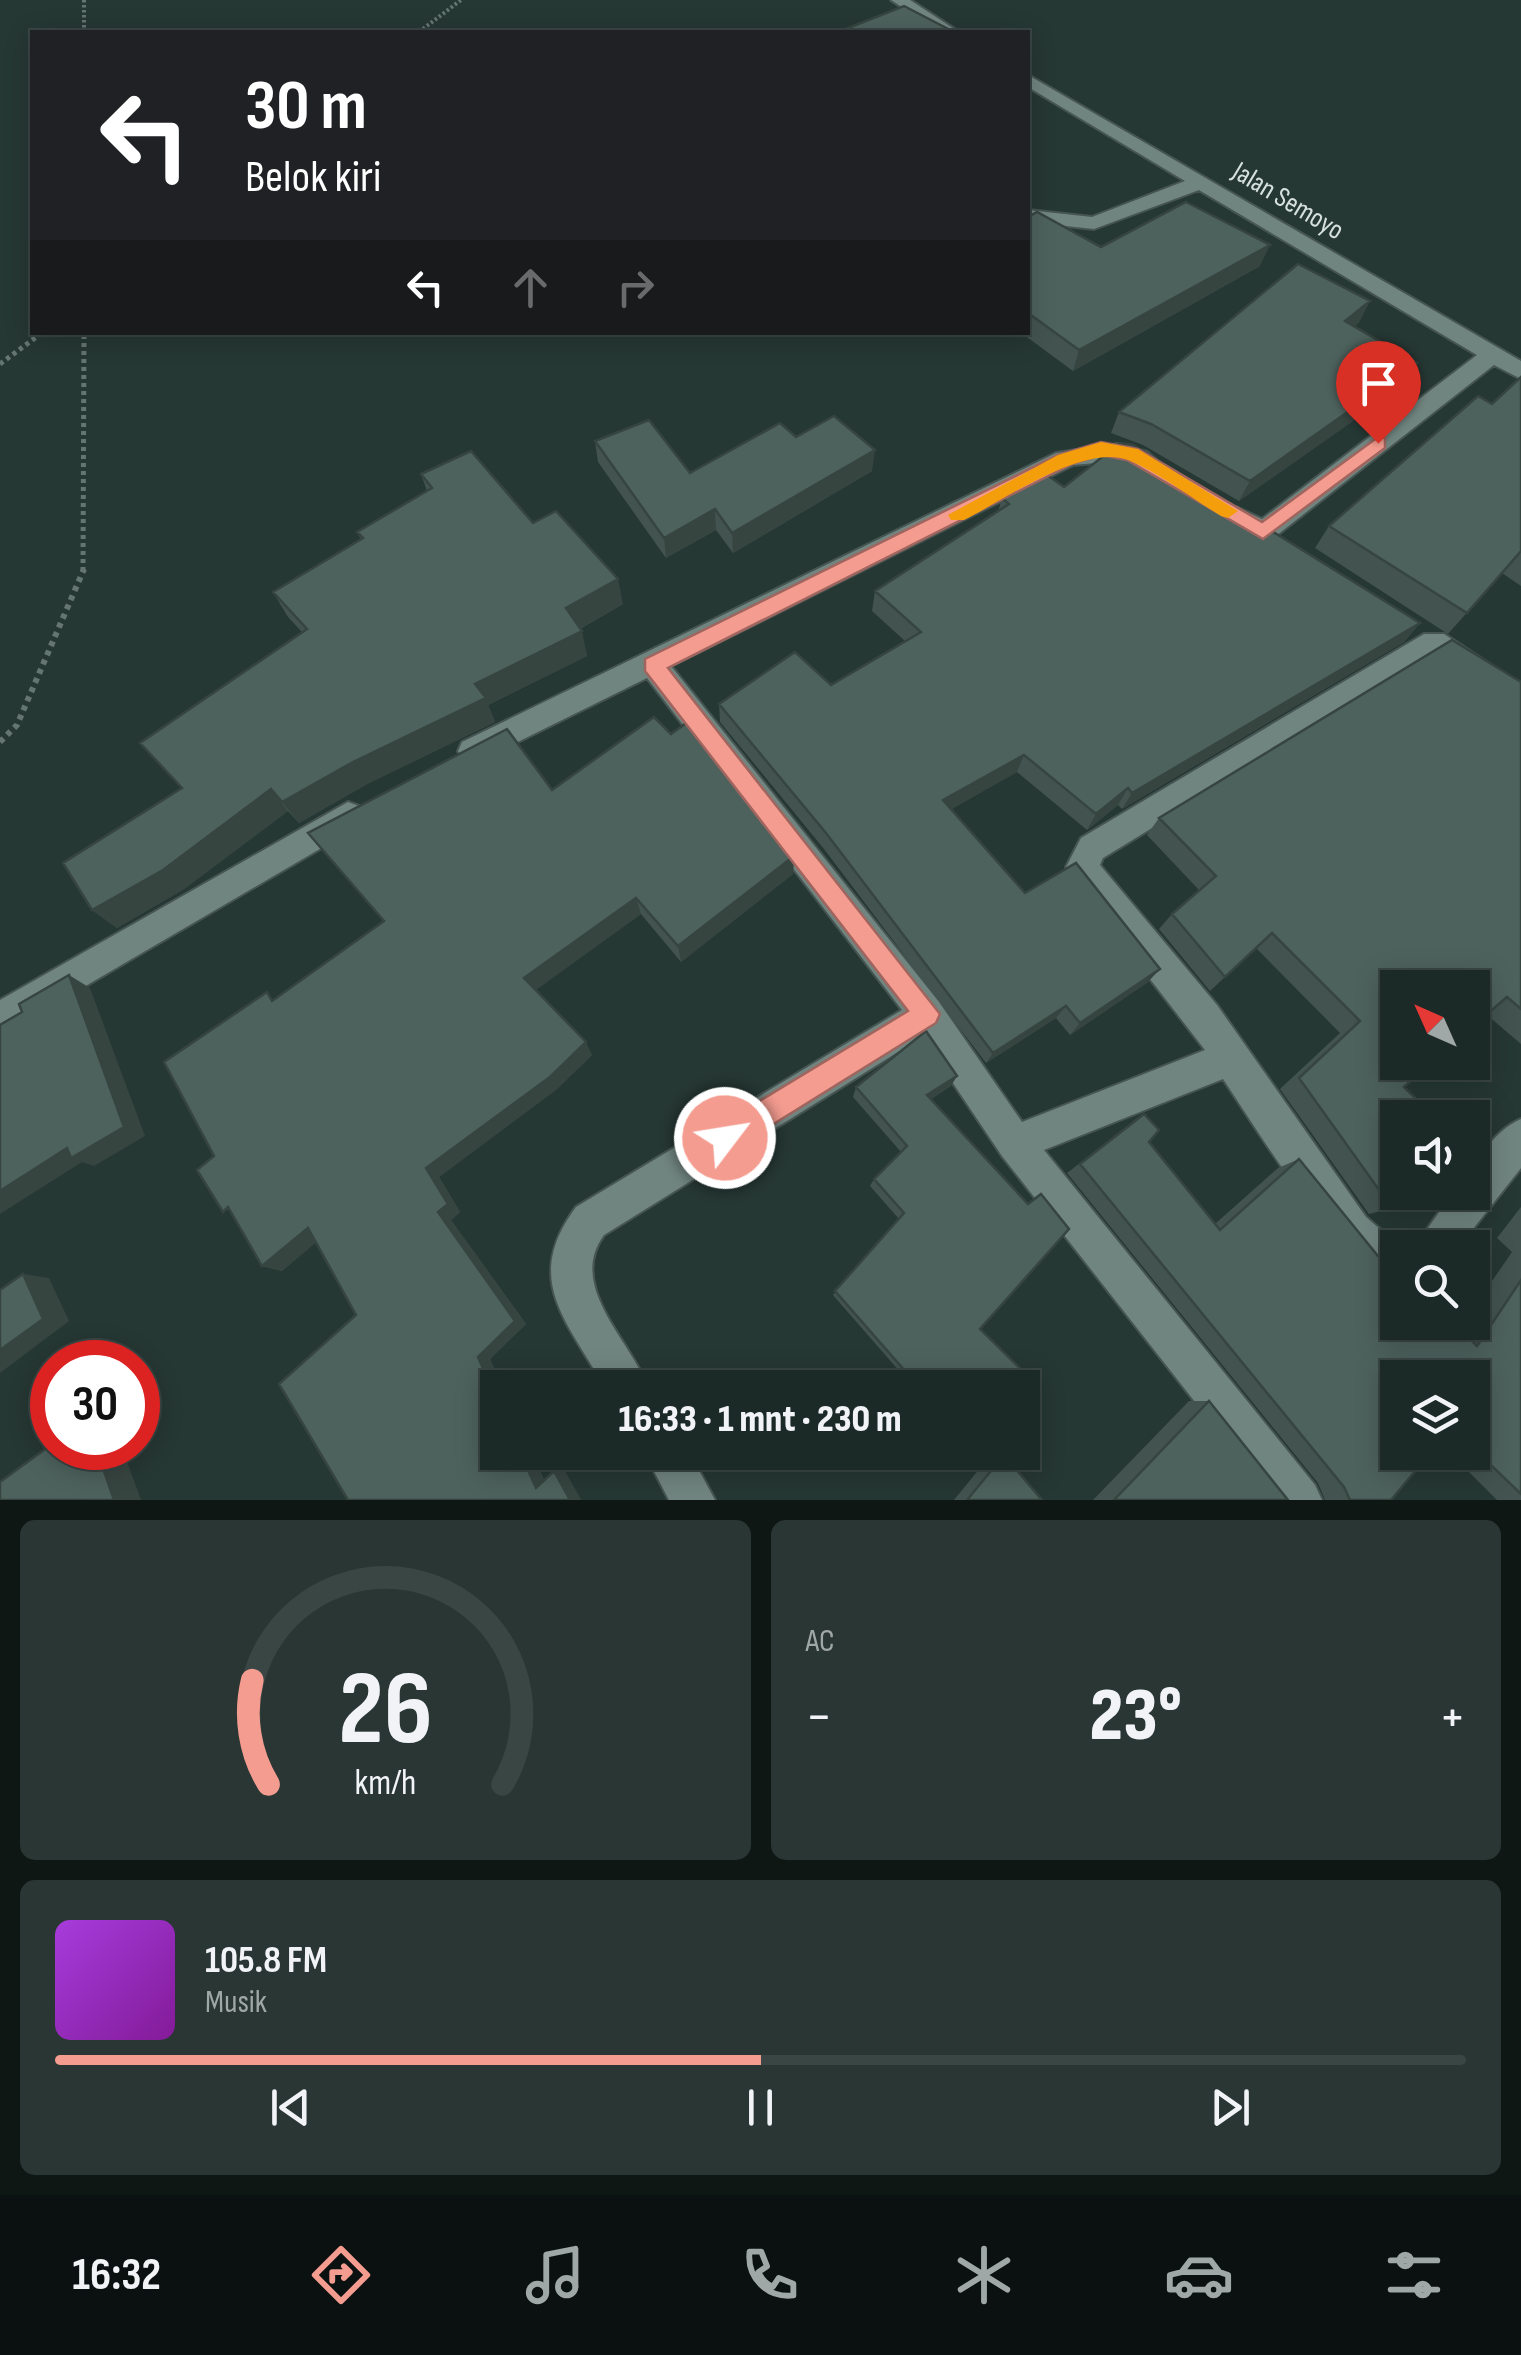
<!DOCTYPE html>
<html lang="id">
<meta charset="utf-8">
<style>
:root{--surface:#1c2a27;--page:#293633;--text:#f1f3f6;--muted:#a0a7a7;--line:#3a4644;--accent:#f59c90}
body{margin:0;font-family:"Sofia Sans Condensed",sans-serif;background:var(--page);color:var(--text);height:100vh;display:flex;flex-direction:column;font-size:38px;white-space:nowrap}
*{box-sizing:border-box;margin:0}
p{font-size:32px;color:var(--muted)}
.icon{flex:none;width:55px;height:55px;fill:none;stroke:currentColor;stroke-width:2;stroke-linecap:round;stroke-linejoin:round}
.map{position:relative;height:1500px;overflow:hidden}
.details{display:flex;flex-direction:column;gap:20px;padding:20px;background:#0f1715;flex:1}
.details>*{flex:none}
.top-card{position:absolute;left:30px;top:30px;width:1000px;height:305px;border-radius:0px;box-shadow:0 5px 25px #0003,0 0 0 2px var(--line);background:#202124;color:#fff;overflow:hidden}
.needle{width:65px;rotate:315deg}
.tools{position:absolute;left:1380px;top:970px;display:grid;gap:20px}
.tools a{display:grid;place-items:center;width:110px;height:110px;border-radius:0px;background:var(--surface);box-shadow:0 5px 25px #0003,0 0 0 2px var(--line);font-size:50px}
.speed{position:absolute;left:30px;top:1340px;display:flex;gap:20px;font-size:50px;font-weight:700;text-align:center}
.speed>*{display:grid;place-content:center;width:130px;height:130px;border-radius:50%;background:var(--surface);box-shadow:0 5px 25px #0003,0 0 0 2px var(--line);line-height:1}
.speed .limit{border:15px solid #d22;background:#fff;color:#111}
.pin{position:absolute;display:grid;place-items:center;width:85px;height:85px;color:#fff;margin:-102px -42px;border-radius:50% 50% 50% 0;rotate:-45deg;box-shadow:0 0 10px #0007}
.pin .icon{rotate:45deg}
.me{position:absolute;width:110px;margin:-55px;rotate:59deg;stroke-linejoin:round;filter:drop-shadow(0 0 8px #0008)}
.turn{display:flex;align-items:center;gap:35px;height:210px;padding:0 50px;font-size:45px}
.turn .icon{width:130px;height:130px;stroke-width:2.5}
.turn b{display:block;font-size:70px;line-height:85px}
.lanes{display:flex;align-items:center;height:95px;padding:0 50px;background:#0003;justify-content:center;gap:50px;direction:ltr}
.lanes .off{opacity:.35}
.big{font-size:75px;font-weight:800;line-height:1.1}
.details .tile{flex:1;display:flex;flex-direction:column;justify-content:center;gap:15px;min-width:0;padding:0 35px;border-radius:15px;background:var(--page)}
.details .dial{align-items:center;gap:0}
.dial svg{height:260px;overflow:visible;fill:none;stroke:var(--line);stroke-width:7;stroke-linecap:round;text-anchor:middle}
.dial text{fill:var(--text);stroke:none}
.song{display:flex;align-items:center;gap:30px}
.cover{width:120px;height:120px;border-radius:15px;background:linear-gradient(135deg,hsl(280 70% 55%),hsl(290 70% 35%))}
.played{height:10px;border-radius:5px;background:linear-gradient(90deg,var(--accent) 50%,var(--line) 50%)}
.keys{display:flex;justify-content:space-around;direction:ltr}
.heat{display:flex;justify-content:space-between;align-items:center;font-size:55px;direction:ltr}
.details .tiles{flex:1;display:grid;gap:20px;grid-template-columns:1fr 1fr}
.tile:last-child{grid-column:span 2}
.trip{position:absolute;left:480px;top:1370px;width:560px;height:100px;border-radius:0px;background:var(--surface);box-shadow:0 5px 25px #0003,0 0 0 2px var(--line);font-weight:800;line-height:100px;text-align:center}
.dock{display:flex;height:160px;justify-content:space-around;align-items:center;background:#0b1110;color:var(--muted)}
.dock .icon{width:70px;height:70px}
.dock .current{color:var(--accent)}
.dock b{font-size:45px;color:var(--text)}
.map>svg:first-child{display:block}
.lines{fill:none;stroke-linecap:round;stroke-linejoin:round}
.street-casing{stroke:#465552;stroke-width:4}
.path-far2{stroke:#657571;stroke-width:4;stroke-dasharray:2.5 2.5;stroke-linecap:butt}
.path-far1{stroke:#657571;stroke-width:5;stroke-dasharray:4 4;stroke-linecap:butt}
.path{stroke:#657571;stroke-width:6;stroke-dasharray:5 5;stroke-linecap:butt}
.street{fill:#718580;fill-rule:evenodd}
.wall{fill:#435450}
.shaded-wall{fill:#374541}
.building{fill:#4e625d;stroke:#374541;stroke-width:2.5}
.route{fill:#f59c90;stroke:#9f655e;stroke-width:2.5}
.slow{fill:#f59e0b}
.labels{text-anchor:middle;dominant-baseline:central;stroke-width:10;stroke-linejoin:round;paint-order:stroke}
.far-street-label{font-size:28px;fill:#d6e1de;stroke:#263834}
</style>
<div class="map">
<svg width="1521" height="1500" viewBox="0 0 1521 1500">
<rect width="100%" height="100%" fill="#263834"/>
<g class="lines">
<g class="street-casing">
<path id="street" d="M891,0H910L959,32H940Z
M1028,75L1521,361V379L1494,365L1272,539C1256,544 1232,530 1223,516L1236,507L1262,519L1477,355L1199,190L1094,229L1028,222V210L1092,217L1185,181L1028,87Z
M1118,444L1147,452L1161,464L1149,473L1118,461L1073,465L671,666L939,1002L1022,1122L1205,1050L1071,877L1066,867L1081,838L1424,634H1444L1521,685V712L1433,656L1103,858L1100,865L1217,1005L1366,1217L1396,1243L1410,1248H1398V1282C1353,1290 1249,1116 1223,1079L1044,1150L1315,1485L1322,1500H1272L1002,1156L922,1037L604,1235C567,1285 628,1338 649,1388H605C567,1320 522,1280 576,1207L902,1010L647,678L473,764L462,760L458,751L462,742L1056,453Z
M348,802L359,806L364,816L359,826L0,1036V1000Z
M1521,1119V1168L1458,1248H1414L1453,1192H1472C1472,1163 1493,1131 1521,1119Z
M644,1452H689L715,1500H669Z"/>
</g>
<path class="path-far2" d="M84,0V32
M419,32L461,0"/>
<path class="path-far1" d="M0,364L43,332
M83,571L84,332"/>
<path class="path" d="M0,742L17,725L84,569"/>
<use href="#street" class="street"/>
</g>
<path class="wall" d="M1028,217L1101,247L1260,266L1073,371L1020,332H1028Z
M1359,323L1354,326L1404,385L1239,501L1143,445L1111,433L1119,412Z
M1521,377V586L1502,573L1448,634L1315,548L1329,526L1492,404Z
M796,437L872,471L733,553L716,530L666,558L598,462L595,441L690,473Z
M421,474L533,523L623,604L580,629L587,656L488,705L495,722L367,784L299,823L288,811L184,889L117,928L92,910L182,788L302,632L288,617L273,592L361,540L357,532L427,491Z
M1064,487L1420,623L1404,642L1122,809L1118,805L1087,830L1017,772L951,809L1025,893L1148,982L1070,1035L1056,1018L986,1063L824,849L720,722L719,704L831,685L905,641L872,611L875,591L998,512L1002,498Z
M1521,682V1044L1487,1015L1404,1087L1392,1208L1369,1214L1280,1089L1340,1033L1256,948L1210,991L1159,929L1172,914L1199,890L1147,835L1159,818Z
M552,790L794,856L793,874L681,962L641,914L535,990L592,1055L557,1089L439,1177L460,1212L451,1220L526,1324L490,1359L503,1388H498L532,1452L544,1480L563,1468L581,1500H348L356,1315L316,1242L282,1271L262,1266L214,1156L274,999L384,922L308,833Z
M951,1086L931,1099L980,1329L1015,1388H914L833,1295L899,1219L870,1186L874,1179L901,1152L853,1097L856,1087Z
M1144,1114L1149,1142L1215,1224L1278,1168L1299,1159L1378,1256L1460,1329L1464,1322H1472V1310L1512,1252L1497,1238L1521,1207V1500H1497L1449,1452H1472V1378L1391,1500H1325L1318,1483L1067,1173Z
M1189,1401H1209L1288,1500H1093Z
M993,1452L1004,1455L1042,1500H954Z"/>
<path class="shaded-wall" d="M1270,245L1260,266L1073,371L1079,350Z
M1370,301L1359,323L1333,343L1345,321Z
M1417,363L1404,385L1239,501L1250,481Z
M875,450L872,471L733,553L732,533Z
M715,509L716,530L666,558L664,538Z
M618,579L623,604L572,633L566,608Z
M1420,623L1404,642L1122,809L1132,793Z
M582,631L587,656L488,705L495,722L367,784L299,823L282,802L475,684Z
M1024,755L1017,772L938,817L943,800Z
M1128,788L1118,805L1087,830L1096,814Z
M271,789L288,811L184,889L117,928L92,910Z
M794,856L793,874L681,962L678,946Z
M636,898L641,914L532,993L524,978Z
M1160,969L1148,982L1070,1035L1080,1023Z
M69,975L90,988L145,1136L94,1166L82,1162L0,1214V1191L67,1148Z
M1066,1006L1056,1018L986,1063L993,1053Z
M586,1042L592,1055L557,1089L439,1177L460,1212L451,1220L526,1324L490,1359L503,1388H498V1402L478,1357L426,1168Z
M957,1076L951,1086L922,1104L927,1095Z
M308,1228L326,1234L282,1271L262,1266Z
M23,1274L49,1278L69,1321L0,1373V1350Z
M96,1448H122L141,1500H114Z
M520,1452H532L545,1484L536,1488Z
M563,1468L581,1500H570L554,1471Z"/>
<path class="building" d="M904,6L954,32H838Z
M1186,202L1270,245L1079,350L1028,313L1029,293L1028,292V217L1037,212L1101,247Z
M1298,264L1370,301L1345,321L1417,363L1250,481L1151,424L1119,412Z
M1521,377V551L1467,613L1329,526L1478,396L1492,404Z
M834,416L875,450L732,533L715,509L664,538L595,441L649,420L690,473L780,423L796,437Z
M1120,443L1133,445L1420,623L1132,793L1128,788L1096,814L1024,755L943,800L1025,893L1076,863L1160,969L1080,1023L1066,1006L993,1053L826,833L719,704L795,652L831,685L921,632L875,591L1009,504L1002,498L1043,472L1064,487Z
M471,451L533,523L556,511L618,579L566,608L582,631L475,684L486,698L353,762L282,802L271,789L163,870L92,910L63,863L182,788L140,743L307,629L273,592L363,538L357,532L432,488L421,474Z
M1452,640L1521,682V1009L1507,997L1472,1027V988H1398V1062H1432L1404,1087L1436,1118H1398V1192H1407L1392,1208L1299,1078L1360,1021L1272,933L1225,977L1172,914L1216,876L1159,818Z
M654,717L671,734L689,721L794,856L678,946L636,898L524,978L586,1042L550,1077L426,1168L448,1204L438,1212L515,1321L478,1357L498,1402V1452H520L536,1488L554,1471L570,1500H348L279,1384L356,1315L308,1228L262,1266L228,1207L223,1212L197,1170L214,1156L164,1062L267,992L272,1001L384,921L308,833L507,729L552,790Z
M69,975L124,1127L71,1158L67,1148L0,1191V1025L22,1012L19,1004Z
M926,1031L957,1076L927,1095L1028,1204L1041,1194L1069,1229L980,1329L1025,1373L1015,1388H920L835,1291L904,1213L874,1179L907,1146L856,1087Z
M1144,1114L1159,1130L1149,1142L1220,1230L1299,1159L1378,1256L1398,1270V1322H1453L1477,1346L1521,1280V1494L1472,1447V1378H1398V1452H1431L1391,1500H1350L1344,1487L1080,1164Z
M23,1274L43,1319L0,1350V1290Z
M1209,1401L1288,1500H1114Z
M52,1444V1448H96L114,1500H0V1482Z
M1004,1455L1042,1500H967Z"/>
<path class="route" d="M1378,437L1385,438V448L1263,539L1127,460L1101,455L1072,464L668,668L940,1014L936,1023L735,1148L725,1152L715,1148L711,1138L715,1128L908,1011L645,671V659L1058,455L1101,442L1138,449L1262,522Z"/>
<path class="slow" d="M1101,442L1138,449L1238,511L1228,518L1221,516C1191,498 1160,473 1128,460C1084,443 1004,500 964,520H951L948,515L1058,455Z"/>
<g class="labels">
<g class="far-street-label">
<text transform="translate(1288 201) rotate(31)">Jalan Semoyo</text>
</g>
</g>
</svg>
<div class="tools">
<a><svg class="needle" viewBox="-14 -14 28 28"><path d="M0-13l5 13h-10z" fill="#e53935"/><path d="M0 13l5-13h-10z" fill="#a0a7a7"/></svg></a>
<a><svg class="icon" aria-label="sound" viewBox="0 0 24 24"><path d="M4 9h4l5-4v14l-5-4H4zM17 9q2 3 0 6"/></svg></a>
<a><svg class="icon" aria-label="search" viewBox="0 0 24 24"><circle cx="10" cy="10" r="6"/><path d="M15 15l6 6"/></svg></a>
<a><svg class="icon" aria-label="layers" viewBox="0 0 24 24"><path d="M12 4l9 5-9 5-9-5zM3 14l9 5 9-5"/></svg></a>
</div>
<div class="speed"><div class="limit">30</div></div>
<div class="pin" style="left:1378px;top:443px;background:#d93025"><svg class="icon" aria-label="arrive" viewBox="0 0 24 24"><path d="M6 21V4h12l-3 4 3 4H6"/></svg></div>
<svg class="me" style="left:725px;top:1138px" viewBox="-20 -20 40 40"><circle r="17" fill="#f59c90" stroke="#fff" stroke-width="3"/><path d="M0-11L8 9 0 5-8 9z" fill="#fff"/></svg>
<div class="trip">16:33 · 1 mnt · 230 m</div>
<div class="top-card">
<div class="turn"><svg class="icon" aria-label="left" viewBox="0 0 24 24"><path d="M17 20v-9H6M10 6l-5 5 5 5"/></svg><div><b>30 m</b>Belok kiri</div></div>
<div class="lanes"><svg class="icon" aria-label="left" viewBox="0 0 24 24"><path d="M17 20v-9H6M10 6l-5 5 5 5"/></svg><svg class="icon off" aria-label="ahead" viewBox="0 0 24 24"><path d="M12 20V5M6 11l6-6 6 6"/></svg><svg class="icon off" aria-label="right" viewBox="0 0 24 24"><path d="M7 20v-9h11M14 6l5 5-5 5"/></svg></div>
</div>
</div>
<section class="details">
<div class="tiles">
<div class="tile dial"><svg viewBox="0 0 100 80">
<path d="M14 69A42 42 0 1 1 86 69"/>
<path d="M14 69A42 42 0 0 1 9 37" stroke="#f59c90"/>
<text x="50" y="56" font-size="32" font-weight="700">26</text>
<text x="50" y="72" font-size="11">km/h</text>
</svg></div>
<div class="tile"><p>AC</p>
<div class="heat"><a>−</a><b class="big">23°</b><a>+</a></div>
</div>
<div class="tile">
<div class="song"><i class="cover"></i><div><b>105.8 FM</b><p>Musik</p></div></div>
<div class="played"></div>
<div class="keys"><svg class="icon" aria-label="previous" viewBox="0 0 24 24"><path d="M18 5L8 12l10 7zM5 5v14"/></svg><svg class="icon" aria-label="pause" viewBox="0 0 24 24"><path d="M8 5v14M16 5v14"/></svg><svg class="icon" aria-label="next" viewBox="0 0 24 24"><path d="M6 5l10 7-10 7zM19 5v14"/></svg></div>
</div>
</div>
</section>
<nav class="dock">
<b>16:32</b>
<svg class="icon current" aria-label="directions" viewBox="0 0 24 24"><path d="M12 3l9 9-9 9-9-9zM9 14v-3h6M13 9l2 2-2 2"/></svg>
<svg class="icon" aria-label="music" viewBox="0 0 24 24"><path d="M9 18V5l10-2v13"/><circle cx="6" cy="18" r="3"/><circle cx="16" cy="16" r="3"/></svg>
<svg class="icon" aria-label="phone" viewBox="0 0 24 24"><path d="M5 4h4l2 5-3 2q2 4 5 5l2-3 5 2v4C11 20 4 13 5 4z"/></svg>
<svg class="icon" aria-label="climate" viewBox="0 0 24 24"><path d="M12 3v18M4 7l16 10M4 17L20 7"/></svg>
<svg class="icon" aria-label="car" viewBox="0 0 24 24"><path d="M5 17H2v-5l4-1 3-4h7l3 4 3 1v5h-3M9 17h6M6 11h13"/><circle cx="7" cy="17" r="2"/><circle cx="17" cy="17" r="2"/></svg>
<svg class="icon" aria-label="filters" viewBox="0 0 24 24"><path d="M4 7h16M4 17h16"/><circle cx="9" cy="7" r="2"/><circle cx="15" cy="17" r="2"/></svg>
</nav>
